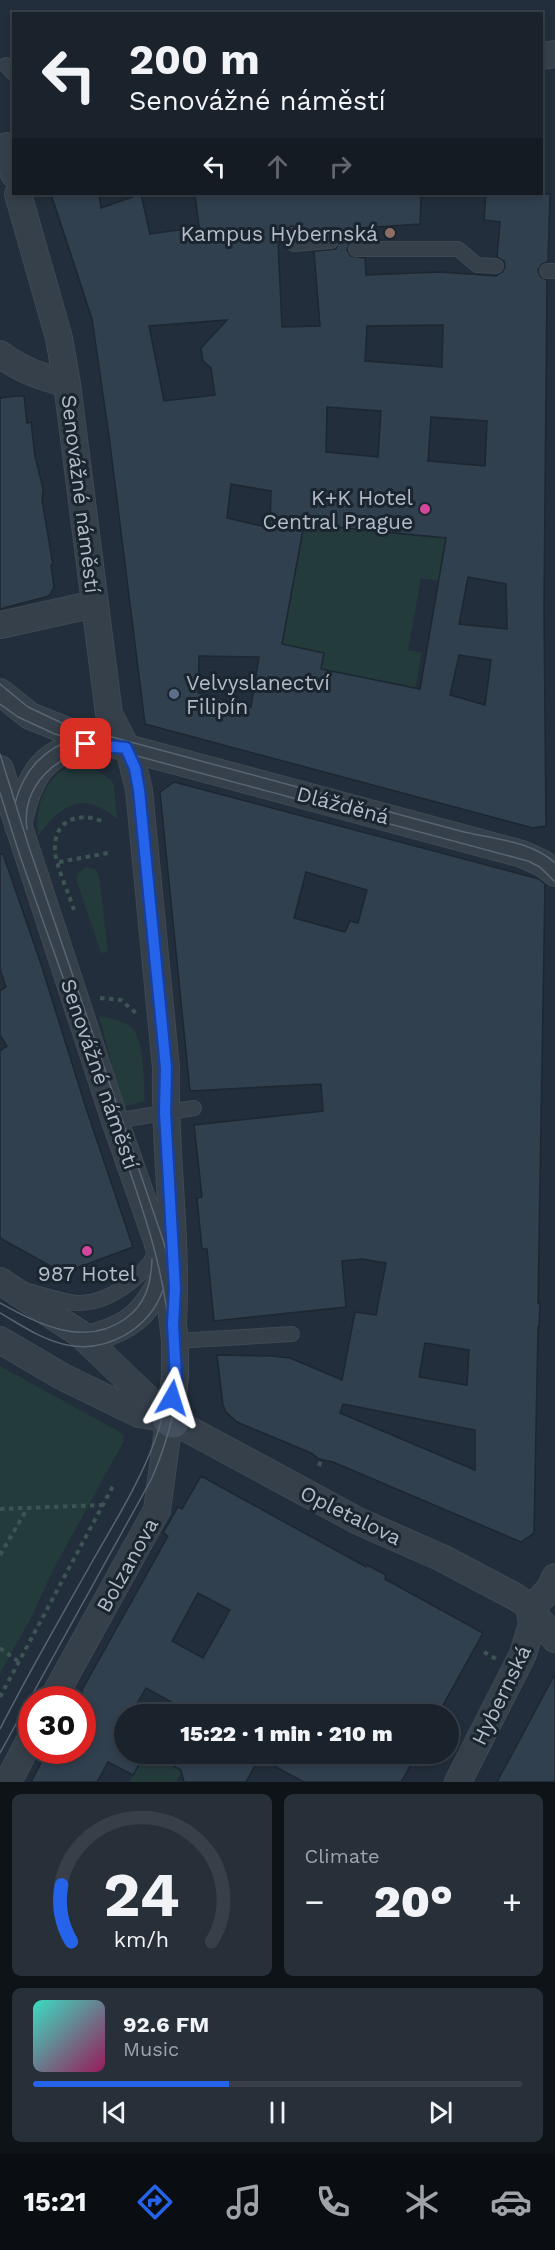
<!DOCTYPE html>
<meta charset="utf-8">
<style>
:root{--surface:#1a222c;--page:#272f38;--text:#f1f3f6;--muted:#9fa4a9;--line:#383f48;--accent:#2563eb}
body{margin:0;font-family:"Work Sans",sans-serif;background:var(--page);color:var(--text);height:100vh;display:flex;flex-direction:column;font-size:22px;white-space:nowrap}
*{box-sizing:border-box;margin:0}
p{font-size:20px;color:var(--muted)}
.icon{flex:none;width:33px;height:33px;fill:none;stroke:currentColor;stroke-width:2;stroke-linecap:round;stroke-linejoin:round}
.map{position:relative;height:1782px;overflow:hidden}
.details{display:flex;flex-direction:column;gap:12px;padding:12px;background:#0e1318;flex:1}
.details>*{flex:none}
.top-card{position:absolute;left:12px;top:12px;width:531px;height:183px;border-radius:0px;box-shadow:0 3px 9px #0003,0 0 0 2px var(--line);background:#1a222c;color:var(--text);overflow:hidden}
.speed{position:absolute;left:18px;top:1686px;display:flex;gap:12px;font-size:30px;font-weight:700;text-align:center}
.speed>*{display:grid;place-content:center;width:78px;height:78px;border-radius:50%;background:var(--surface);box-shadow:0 3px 9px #0003,0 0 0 2px var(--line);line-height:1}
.speed .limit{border:9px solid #d22;background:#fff;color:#111}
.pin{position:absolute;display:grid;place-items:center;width:51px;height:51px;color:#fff;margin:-26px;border-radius:12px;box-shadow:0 3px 9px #0006}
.me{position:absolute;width:66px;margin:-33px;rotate:6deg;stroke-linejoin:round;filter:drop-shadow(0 0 4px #0008)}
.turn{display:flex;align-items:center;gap:21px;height:126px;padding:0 18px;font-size:27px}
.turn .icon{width:78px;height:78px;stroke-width:2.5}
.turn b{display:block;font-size:42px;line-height:51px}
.lanes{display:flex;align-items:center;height:57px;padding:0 18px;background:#0003;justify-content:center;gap:30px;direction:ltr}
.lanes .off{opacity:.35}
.big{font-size:45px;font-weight:800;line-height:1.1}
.details .card{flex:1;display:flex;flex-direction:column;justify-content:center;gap:9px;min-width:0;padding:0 21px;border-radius:9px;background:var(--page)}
.details .dial{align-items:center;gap:0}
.dial svg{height:156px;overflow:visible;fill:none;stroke:var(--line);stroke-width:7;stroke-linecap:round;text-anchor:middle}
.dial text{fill:var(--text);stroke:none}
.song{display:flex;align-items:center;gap:18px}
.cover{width:72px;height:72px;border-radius:9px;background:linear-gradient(135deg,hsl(170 70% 55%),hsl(330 70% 35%))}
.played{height:6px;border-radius:3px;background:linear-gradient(90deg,var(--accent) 40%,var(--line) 40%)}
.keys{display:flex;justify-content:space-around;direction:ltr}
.heat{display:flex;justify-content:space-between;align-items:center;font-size:33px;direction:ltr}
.details .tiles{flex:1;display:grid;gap:12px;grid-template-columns:1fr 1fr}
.card:last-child{grid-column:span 2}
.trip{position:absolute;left:114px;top:1704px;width:345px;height:60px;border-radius:30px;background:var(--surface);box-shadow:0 3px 9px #0003,0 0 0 2px var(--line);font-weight:800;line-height:60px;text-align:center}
.tabs{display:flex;height:96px;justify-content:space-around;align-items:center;background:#0a0e12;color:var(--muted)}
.tabs .icon{width:42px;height:42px}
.tabs .active{color:var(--accent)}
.tabs b{font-size:27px;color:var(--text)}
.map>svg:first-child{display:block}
.green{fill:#243b3c;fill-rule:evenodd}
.building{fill:#31404f;stroke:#1d2732;stroke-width:1.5;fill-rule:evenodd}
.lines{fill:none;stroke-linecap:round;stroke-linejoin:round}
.lane-casing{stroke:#3f4954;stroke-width:16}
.street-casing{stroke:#3f4954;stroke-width:28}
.secondary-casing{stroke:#3f4954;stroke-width:35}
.path{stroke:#3d5454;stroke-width:4;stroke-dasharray:4.5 4.5;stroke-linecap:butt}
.lane{stroke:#36404b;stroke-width:14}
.street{stroke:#36404b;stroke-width:26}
.secondary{stroke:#444f5e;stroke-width:33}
.tram{stroke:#586472;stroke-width:1.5}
.route-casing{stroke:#184099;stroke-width:15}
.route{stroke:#2563eb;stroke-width:10}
.education-dot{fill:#8d6e63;stroke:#1b2530;stroke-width:2}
.hotel-dot{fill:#d1479c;stroke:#1b2530;stroke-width:2}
.service-dot{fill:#5c6f8a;stroke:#1b2530;stroke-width:2}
.labels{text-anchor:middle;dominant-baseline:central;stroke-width:6;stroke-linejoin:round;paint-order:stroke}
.poi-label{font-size:21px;fill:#b2bbc7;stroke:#1b2530;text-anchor:end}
.street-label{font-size:21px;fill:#b2bbc7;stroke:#1b2530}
</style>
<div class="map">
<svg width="555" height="1782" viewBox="0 0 555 1782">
<rect width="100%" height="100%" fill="#222e3b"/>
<path class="green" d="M305,523L405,535L446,538L439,581L421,578L408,650L422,653L415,688L279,660ZM284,645L324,653L321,666Z
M78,764C93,766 104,773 114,784L117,819C82,790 62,804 38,836C35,805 45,772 78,764Z
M86,867L95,869L99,876L108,952L101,953L77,882V874Z
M99,1016C107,1018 119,1020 127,1024C146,1034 143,1081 145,1101L123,1107Z
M0,1366L118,1431L123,1435L124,1441L54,1568L31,1618L0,1673Z
M145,1754H151L182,1771L176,1782H129Z"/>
<path class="building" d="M51,194H99L101,208L141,194L150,234L199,227L195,194H421L420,224L361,228L363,240L352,241L349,244L347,250L351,256L365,258L366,275L440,272L496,276L503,271L505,267L504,261L497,257L500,222L484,220L486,194H550L548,262L542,264L538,270L540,276L547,280L544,607L546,826L533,828L145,724L109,436L92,319ZM291,226L297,227L302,234L334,233L340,240L336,249L314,251L320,326L282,327L278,242L285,241V231ZM227,320L201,348L203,361L211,368L215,395L164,401L149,326ZM443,325L442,367L365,361L367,326ZM327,407L381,411L378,457L326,452ZM431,417L487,421L485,466L428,461ZM231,484L271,491L270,528L227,518ZM304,524L446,538L420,689L321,669L324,653L282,644ZM468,577L506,584L507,629L459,624ZM459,655L491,660L485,705L450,695ZM199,656L259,657L251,707L198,693Z
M16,396H24L27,423L31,422L35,456L43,488L42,500L53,565H51L54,587L49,596L0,609V398Z
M174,782L539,879L545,884L538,1303H540L539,1327H538L534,1533L521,1542L333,1462L319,1459L311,1453L237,1422L226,1412L223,1405L217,1355L272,1356L290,1358L342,1380L355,1312L376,1315L386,1263L363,1259L342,1261L346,1307L214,1321L207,1249H202L197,1198L202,1197L194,1125L323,1111L321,1084L190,1091L160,792ZM306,872L367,890L358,923L350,921L345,932L294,918ZM425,1343L469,1350L467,1385L419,1377ZM343,1404L475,1430V1470L340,1413Z
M0,854H3L41,964L86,1108L133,1247L63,1273L0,1238V1051L7,1046L0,1035V991L6,987L0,969Z
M201,1476L366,1567L367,1565L386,1575L385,1579L483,1633L438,1714H193L146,1688L131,1714H124V1754H145L133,1775L108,1762L97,1782H31L48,1750H82V1690L168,1536L163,1533L178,1507L182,1509ZM198,1593L230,1610L203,1658L172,1641Z
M555,1674V1782H497Z
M151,1754H417L401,1782H304L259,1758L246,1782H184L181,1770Z"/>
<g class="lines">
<g class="lane-casing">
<path id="lane" d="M6,65L13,73
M293,235L294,244L331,241
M356,249H458L477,265L496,266
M547,271H555
M115,1121L194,1108
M28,1291C44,1295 62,1302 78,1303C111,1303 146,1275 159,1247
M175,1341L292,1334"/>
</g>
<g class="street-casing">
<path id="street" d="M542,56L555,54
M7,146L14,174
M18,194L59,338L67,384L109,714L131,757L139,790L166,1068C164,1153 178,1238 173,1324
M0,354C20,370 43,377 67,384
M0,625L95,604
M0,692L30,716L75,734L522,854L542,863L555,873
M0,769L115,1121L157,1241L164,1267
M18,826C28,777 44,745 99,744
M0,1281L79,1333L169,1419
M86,1339C129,1329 147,1314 165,1273
M0,1340L63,1377L139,1414L169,1419
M173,1421L358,1521L442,1558L514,1596L525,1603L555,1639
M52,1700L157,1510L175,1377V1341L171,1306
M8,1782L32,1736
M458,1782L523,1654L532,1624L530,1611L551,1587L555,1577"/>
</g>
<g class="secondary-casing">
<path id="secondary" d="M169,1419L173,1421"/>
</g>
<path class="path" d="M59,862L108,853
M74,910C69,894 56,866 55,851C53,819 80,811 104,822
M100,998L121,1000L138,1015
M319,1466L321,1460
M0,1509L102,1505
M0,1555L27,1509
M0,1648L19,1662
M484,1652L496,1659
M0,1697L113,1486"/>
<use href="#lane" class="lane"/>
<use href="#street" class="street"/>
<use href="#secondary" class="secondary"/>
<path class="tram" d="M0,684L28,707L64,724L464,832C494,839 532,841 555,863
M0,704L18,717L55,734L528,861L540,867L555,882
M0,754L29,847L163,1240C188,1328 188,1393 152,1478L0,1753
M0,793L20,856L94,1065
M15,803C24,770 43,749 76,738
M27,829C20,787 58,750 99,751
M0,1303C38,1324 84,1348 125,1319C146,1304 151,1284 152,1259
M0,1313C21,1325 42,1340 67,1345C107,1353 149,1329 163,1290
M0,1729C29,1672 61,1617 92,1562C134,1488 176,1427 170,1338C164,1259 134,1185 109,1110"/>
</g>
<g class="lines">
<g class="route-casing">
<path id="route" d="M86,744L126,748L135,768L139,790L166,1068L165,1112L175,1289L173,1324L176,1377L172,1398"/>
</g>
<use href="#route" class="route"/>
</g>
<circle class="education-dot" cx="390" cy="233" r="6"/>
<g class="hotel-dot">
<circle cx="425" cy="509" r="6"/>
<circle cx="87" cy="1251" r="6"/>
</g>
<circle class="service-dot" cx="174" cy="694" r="6"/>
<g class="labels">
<g class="poi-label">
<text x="378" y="233">Kampus Hybernská</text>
<text x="413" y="497">K+K Hotel<tspan x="413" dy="24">Central Prague</tspan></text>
<text x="186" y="682" text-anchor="start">Velvyslanectví<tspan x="186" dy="24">Filipín</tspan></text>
<text x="87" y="1273" text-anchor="middle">987 Hotel</text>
</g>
<g class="street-label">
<text transform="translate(81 494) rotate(83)">Senovážné náměstí</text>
<text transform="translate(343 805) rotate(15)">Dlážděná</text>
<text transform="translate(100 1074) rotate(71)">Senovážné náměstí</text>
<text transform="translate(351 1515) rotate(26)">Opletalova</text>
<text transform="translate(127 1565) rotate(-61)">Bolzanova</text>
<text transform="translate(501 1695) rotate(-64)">Hybernská</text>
</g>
</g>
</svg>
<div class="speed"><div class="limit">30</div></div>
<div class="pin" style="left:86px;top:744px;background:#d93025"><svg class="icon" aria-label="arrive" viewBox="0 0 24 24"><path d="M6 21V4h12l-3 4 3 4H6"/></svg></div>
<svg class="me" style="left:172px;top:1398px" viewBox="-20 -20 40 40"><path d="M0-17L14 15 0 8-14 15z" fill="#2563eb" stroke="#fff" stroke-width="4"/></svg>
<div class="trip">15:22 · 1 min · 210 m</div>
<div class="top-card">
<div class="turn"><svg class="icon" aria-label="left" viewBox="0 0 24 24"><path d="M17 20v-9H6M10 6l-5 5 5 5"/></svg><div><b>200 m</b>Senovážné náměstí</div></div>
<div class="lanes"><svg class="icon" aria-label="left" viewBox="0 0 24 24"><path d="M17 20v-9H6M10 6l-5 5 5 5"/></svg><svg class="icon off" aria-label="ahead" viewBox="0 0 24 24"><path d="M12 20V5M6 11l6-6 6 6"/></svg><svg class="icon off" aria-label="right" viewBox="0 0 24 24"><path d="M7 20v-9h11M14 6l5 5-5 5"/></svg></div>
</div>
</div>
<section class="details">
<div class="tiles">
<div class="card dial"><svg viewBox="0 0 100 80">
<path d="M14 69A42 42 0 1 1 86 69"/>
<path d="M14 69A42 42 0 0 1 9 40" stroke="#2563eb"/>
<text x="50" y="56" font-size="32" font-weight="700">24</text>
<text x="50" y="72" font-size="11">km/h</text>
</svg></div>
<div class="card"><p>Climate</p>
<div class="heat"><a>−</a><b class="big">20°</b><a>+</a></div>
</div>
<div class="card">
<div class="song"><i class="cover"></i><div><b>92.6 FM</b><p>Music</p></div></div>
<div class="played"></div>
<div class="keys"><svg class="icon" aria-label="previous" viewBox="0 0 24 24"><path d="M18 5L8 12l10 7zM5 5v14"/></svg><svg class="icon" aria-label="pause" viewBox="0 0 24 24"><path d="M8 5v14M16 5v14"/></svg><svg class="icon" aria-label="next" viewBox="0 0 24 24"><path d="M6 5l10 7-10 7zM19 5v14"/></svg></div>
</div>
</div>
</section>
<nav class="tabs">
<b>15:21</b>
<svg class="icon active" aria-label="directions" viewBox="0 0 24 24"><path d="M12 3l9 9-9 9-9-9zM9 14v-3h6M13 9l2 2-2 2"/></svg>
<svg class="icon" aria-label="music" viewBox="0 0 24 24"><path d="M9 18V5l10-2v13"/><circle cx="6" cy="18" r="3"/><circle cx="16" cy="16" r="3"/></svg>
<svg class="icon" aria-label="phone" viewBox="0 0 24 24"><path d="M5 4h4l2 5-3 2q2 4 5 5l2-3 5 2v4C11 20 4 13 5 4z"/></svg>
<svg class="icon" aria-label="climate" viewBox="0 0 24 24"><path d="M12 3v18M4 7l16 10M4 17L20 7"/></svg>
<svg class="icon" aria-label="car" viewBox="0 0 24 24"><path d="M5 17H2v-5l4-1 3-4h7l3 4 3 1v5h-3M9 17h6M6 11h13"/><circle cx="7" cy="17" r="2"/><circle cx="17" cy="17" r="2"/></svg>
</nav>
